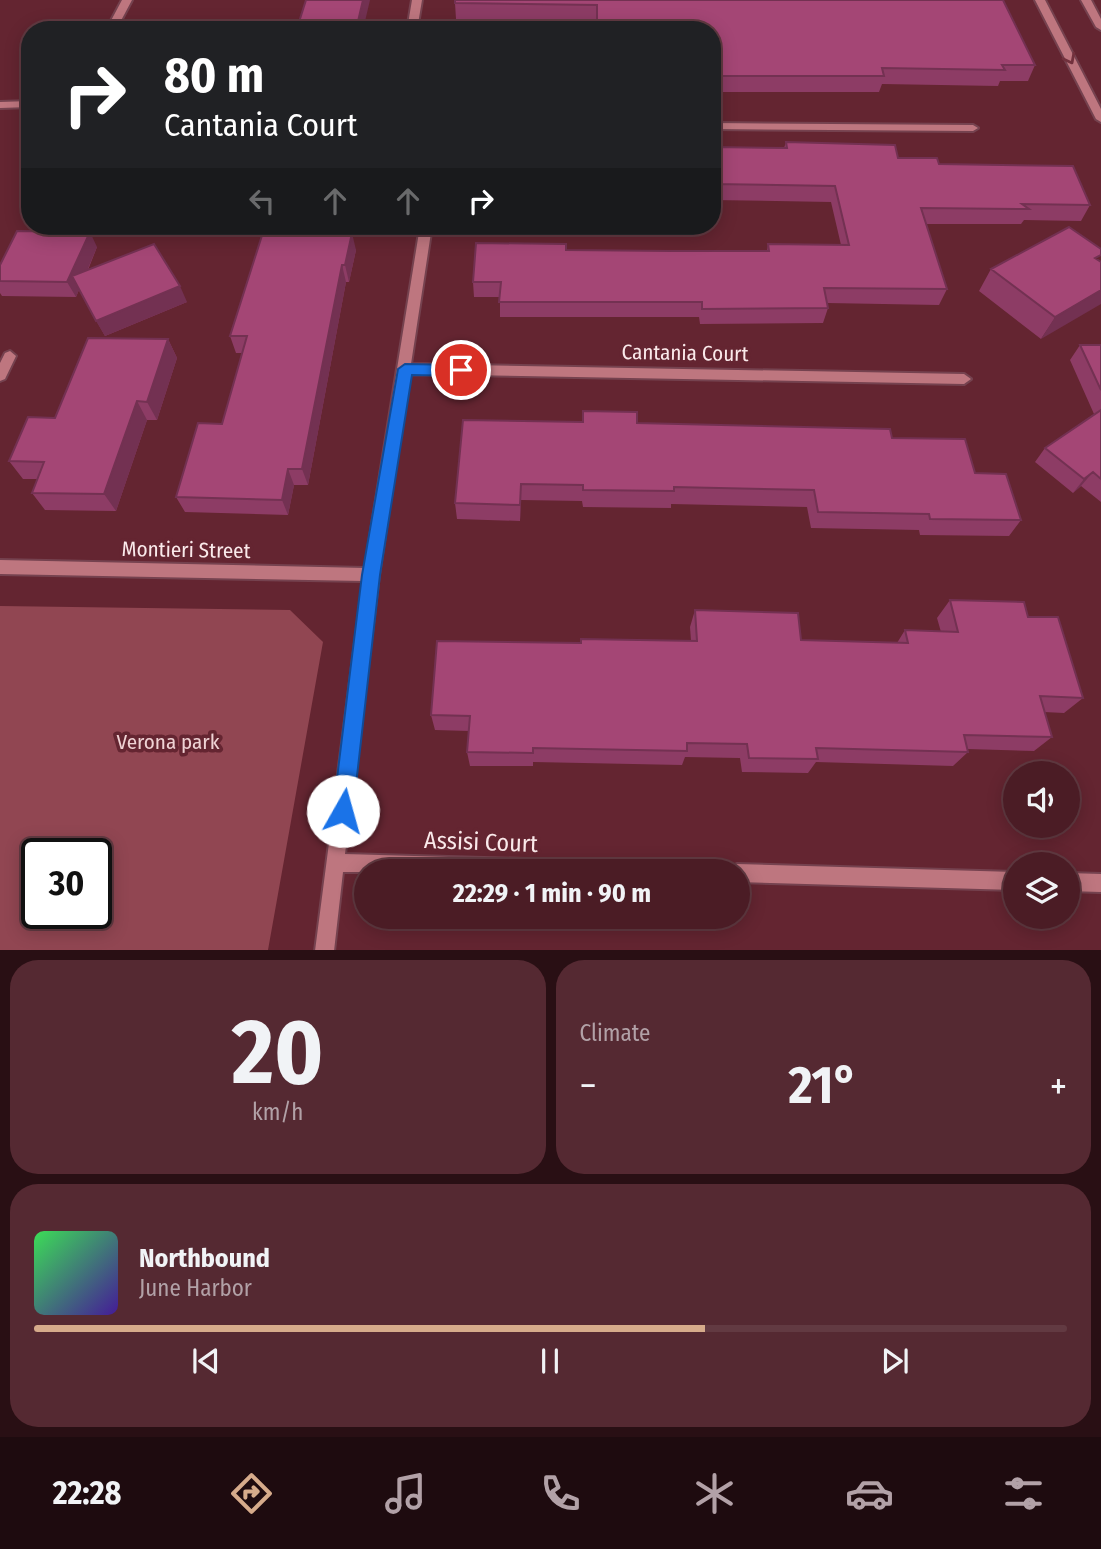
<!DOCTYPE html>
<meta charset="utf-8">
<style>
:root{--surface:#4b1c25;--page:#552932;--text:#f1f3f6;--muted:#b2a1a7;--line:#623a42;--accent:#d6ab8b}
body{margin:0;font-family:"Fira Sans Condensed",sans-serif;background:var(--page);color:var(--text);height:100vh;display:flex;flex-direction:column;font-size:26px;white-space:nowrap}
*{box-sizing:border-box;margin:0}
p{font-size:23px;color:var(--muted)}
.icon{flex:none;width:38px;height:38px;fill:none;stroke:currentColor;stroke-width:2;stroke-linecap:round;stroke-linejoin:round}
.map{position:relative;height:950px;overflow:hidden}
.sheet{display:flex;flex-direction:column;gap:10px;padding:10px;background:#290f14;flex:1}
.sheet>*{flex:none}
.guide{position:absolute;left:21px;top:21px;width:700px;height:214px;border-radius:28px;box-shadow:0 4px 18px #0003,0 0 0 2px var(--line);background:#202124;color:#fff;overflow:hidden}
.buttons{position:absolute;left:1003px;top:761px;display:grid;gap:14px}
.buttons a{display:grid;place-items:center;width:77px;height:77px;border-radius:50%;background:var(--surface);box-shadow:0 4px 18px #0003,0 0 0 2px var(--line);font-size:35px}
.speed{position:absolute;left:21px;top:838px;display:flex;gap:14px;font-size:35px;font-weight:700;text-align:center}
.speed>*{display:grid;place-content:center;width:91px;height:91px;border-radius:50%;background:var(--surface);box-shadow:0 4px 18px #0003,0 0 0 2px var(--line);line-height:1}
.speed .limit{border:4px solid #111;border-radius:10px;background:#fff;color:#111}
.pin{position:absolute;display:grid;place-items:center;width:60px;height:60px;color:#fff;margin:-30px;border:4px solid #fff;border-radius:50%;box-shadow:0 2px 7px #0007}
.me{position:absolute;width:77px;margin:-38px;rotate:7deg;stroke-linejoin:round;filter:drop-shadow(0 0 5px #0008)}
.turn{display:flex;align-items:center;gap:24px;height:147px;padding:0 28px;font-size:32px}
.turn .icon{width:91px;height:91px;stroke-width:2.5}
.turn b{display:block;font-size:49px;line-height:60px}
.lanes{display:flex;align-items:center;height:66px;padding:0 28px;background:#0003;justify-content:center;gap:35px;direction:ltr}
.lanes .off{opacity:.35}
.big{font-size:52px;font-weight:700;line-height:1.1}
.sheet .card{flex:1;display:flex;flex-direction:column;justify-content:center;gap:10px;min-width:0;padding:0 24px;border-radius:28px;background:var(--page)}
.sheet .dial{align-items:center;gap:0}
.dial b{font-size:91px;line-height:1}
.song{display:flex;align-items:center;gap:21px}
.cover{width:84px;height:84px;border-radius:10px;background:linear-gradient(135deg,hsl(130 70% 55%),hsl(260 70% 35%))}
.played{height:7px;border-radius:4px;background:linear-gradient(90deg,var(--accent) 65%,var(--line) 65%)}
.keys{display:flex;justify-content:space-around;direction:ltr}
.heat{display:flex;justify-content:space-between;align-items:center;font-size:38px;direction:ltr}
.sheet .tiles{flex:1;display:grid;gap:10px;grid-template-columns:1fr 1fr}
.card:last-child{grid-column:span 2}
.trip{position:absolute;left:354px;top:859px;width:396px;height:70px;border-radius:35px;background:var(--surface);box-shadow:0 4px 18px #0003,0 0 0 2px var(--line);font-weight:700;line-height:70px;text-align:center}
.tabs{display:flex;height:112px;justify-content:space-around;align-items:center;background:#1e0b0f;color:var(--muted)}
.tabs .icon{width:49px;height:49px}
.tabs .current{color:var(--accent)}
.tabs b{font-size:32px;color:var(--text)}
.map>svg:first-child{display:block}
.green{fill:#914652;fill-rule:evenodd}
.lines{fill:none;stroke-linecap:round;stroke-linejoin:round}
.street-casing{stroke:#75424f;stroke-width:4}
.street{fill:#be767f;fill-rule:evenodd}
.wall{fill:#8d3c65}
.shaded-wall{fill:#733152}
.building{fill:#a44675;stroke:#733152;stroke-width:2}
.oneway{stroke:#72313d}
.route{fill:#1a73e8;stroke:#114b97;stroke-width:2}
.labels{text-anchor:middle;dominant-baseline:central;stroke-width:7;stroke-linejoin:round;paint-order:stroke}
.street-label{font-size:21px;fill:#fae9ea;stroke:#642531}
.park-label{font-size:21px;fill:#efd2d4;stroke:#642531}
.near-street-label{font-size:24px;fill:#fae9ea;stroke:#642531}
</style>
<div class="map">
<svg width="1101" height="951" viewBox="0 0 1101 951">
<rect width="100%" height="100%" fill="#642531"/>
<path class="green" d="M0,606L290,610L323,642L268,950H0ZM37,854H96V914H37Z"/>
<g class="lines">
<g class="street-casing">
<path id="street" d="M122,0H132L116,30H106Z
M412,0H422L417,30H407Z
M1035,0H1045L1101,109V122L1096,119Z
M1081,0H1091L1101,19V30L1096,27Z
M30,101V107L0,108V102Z
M712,123L973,125L978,128L973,131L712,129Z
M420,226H432L411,364L964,374L971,379L964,384L409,374L379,575L345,854L665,863L671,866L674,872H343L334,951H315L363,581L0,574V560L365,568Z
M10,351L16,356L5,379L0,381V363L5,353Z
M737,864L1015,872V890L737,882V872H729L731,867Z
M1068,873L1101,874V892L1068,891Z"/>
</g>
<use href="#street" class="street"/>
</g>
<path class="wall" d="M1003,0L1035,65L1028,81H1000L998,86L882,84L879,92H712V30H596V21L456,19L455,3Z
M786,142L939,164L1090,205L1081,221L1024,220L1021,224H926L947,289L939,305L827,303L828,308L823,323L700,324L699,317H500V297H474L473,282L566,250L767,251L768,244L841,245L831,202L712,200V147L784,148Z
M265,226H341L340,233L356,250L349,282H346L308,485H294L288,515L185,512L176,497L222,424L242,353H236L230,336Z
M97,247L88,270L187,302L105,336L79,290L76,297L2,296L0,293V265Z
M1101,249L1041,339L979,291L991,269Z
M168,339L177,358L157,420H147L116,511L45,510L32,493L37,479H23L9,461L55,418Z
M1080,345H1101V502L1081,486L1073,493L1035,462L1045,448L1094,414L1070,360Z
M583,411L637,423L892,438L975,473L1021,520L1009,536L920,535L919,530L811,528L807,507L671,504V508L583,507L582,501L521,500L520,521L457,519L455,503L582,422Z
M950,600L1028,617L1083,698L1064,713L1044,712L1052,737L1034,751L967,749L968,752L953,766L816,762L808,773L742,772L740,758L685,757L682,765L533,762V766H470L467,752L469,731L435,730L431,715L581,643L691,641L690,627L695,610L801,640L897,643L905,630L941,632L937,618Z"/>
<path class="shaded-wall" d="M363,0H370L363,30H356Z
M333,226H341L336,250L332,232Z
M90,232L97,247L76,297L67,282Z
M352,233L356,250L349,282L345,265Z
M342,265L346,282L308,485L302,469Z
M180,286L187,302L105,336L96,321Z
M1101,290V304L1041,339L1055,317Z
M168,339L177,358L157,420L147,402Z
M137,401L147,420L116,511L104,494Z
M288,469L294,485L288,515L282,500Z
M1093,472L1081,486L1073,493L1084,479Z
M521,484V500L520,521V505Z"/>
<path class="building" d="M306,0H363L356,30H290L293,22H299Z
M455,0H1003L1035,65H1002L1005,70L882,68L884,76H712V30H597V5L455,3Z
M786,142L895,145L898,158H937L939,164L1073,166L1090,205L1022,204L1029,209L921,208L947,289L824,288L828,308L702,309V302H499L501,282H473L476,243L566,244V250L671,251H769L768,244L849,245L835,186L713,184L714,188H712V147L787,148Z
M265,226H333L332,232L352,233L345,265H342L302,469H288L282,500L176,497L198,423L222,424L247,336H230Z
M1069,227L1101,249V255L1095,258L1101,262V290L1055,317L991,269Z
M17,231L90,232L67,282L0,281V265Z
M154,244L180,286L96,321L72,276Z
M88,338L168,339L147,402L137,401L104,494L32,493L44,462L9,461L28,417L55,418Z
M1080,345H1101V390Z
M1101,410V479L1093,472L1084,479L1045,448Z
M583,411L637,412V423L890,429L892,438L965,439L975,473L1006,474L1021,520L930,519L929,514L818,512L814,490L674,487V491L583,490V485L521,484L520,505L455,503L463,420L583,422Z
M950,600L1024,602L1028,617H1058L1083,698L1040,696L1052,737L964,735L968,752L816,748L818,759L749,758L747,744L687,743V751L533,748V753L467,752L470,716L431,715L437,641L581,643V639L697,641L695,610L798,613L801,640L908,643L905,630L958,632Z"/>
<defs><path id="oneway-chevron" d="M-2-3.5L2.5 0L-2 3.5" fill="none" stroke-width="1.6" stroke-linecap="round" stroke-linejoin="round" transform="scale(1.75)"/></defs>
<use class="oneway" href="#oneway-chevron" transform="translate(1070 59) rotate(63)"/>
<path class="route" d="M405,364L461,365L468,370L461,376L412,375L380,575L353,811L350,818L343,821L336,818L333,811L362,575L398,369Z"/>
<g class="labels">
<g class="street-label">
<text transform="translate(685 353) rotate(1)">Cantania Court</text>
<text transform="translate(186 550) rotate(1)">Montieri Street</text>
</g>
<g class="park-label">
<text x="168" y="742">Verona park</text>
</g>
<g class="near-street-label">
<text transform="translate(481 842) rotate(2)">Assisi Court</text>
</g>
</g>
</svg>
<div class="buttons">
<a><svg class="icon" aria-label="sound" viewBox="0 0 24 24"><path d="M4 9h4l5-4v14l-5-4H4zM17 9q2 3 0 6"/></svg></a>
<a><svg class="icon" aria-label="layers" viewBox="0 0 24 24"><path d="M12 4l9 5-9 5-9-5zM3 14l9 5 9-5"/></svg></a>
</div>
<div class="speed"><div class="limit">30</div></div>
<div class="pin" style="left:461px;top:370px;background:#d93025"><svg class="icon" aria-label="arrive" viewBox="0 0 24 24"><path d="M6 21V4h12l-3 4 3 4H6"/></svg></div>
<svg class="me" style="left:343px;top:811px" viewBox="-20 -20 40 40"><circle r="19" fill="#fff"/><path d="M0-13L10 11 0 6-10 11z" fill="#1a73e8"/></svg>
<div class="trip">22:29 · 1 min · 90 m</div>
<div class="guide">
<div class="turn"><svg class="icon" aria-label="right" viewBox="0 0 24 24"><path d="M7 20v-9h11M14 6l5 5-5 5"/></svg><div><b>80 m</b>Cantania Court</div></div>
<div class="lanes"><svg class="icon off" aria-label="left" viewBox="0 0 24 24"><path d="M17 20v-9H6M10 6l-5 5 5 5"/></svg><svg class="icon off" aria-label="ahead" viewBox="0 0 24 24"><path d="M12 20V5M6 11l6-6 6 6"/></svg><svg class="icon off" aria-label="ahead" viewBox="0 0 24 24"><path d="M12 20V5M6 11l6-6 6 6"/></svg><svg class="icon" aria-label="right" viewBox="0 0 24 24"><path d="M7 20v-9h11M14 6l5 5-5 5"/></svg></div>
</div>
</div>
<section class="sheet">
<div class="tiles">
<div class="card dial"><b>20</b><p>km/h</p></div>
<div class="card"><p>Climate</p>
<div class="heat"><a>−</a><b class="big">21°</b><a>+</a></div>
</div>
<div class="card">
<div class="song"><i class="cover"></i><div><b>Northbound</b><p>June Harbor</p></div></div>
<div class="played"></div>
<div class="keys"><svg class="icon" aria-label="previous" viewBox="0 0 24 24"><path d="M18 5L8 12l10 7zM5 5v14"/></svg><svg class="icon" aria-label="pause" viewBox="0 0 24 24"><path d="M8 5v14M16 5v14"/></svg><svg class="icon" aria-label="next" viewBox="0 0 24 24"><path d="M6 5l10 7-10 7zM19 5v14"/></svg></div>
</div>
</div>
</section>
<nav class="tabs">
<b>22:28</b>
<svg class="icon current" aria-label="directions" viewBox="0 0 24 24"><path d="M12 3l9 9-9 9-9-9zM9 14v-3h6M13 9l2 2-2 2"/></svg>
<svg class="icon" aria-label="music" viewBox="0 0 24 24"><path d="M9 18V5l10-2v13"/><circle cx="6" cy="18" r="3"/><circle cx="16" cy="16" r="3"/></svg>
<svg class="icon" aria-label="phone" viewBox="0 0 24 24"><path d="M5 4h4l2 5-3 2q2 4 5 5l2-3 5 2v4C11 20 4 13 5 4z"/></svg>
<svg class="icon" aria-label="climate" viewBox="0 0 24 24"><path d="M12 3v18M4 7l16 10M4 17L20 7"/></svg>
<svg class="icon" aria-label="car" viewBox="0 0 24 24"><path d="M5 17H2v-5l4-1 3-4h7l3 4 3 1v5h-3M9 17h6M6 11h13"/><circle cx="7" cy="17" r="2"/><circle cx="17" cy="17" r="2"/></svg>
<svg class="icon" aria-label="filters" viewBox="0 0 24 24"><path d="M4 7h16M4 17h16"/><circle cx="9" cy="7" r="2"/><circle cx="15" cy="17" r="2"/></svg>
</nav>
